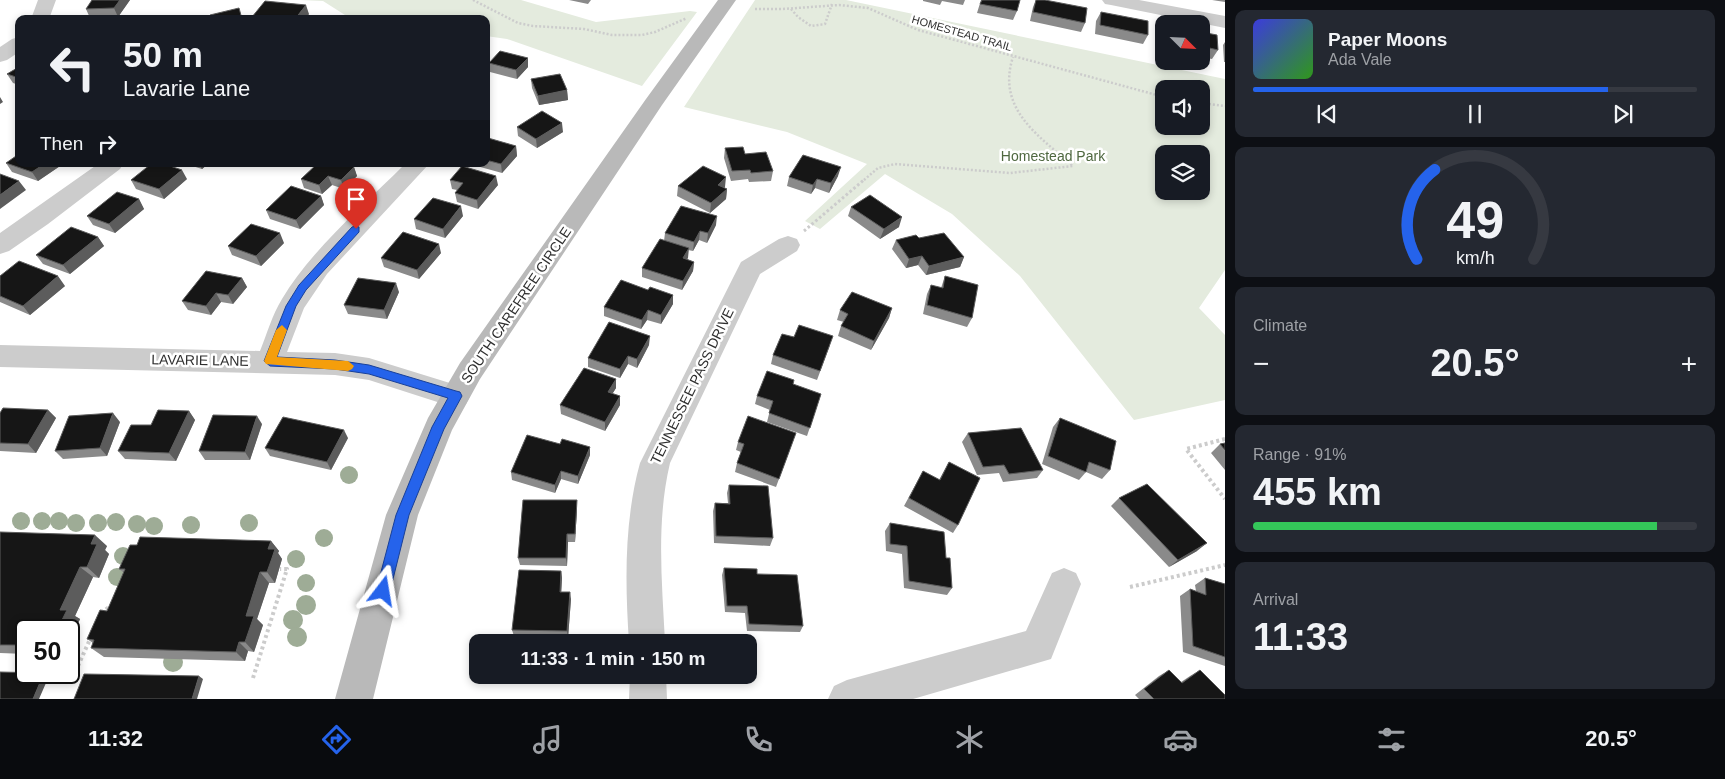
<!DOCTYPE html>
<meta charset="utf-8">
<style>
:root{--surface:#171b24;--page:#242831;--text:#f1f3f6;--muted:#9ea1a6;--line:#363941;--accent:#2563eb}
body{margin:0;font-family:Arial,sans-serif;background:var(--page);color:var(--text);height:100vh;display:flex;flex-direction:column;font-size:19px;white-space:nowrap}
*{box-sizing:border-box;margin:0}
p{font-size:16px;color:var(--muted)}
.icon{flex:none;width:28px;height:28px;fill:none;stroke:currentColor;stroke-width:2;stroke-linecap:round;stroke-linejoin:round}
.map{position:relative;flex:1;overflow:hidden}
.details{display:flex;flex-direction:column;gap:10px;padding:10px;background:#0d0f14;width:500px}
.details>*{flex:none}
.guide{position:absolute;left:15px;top:15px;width:475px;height:152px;border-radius:10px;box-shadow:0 2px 8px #0003;background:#171b24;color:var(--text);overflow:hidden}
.needle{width:32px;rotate:114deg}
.tools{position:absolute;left:1155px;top:15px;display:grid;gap:10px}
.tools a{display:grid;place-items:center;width:55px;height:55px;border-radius:10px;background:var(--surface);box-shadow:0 2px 8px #0003;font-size:25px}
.speed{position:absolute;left:15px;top:619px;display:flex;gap:10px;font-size:25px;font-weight:700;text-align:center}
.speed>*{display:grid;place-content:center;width:65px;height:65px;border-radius:50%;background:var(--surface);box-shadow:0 2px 8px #0003;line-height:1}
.speed .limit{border:2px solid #111;border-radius:8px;background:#fff;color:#111}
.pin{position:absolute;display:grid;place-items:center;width:42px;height:42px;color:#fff;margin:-51px -21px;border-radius:50% 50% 50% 0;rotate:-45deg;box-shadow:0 0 5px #0007}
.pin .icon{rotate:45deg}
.me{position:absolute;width:55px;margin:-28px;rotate:14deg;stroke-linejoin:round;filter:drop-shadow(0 0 4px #0008)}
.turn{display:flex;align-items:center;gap:18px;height:105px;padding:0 25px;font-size:22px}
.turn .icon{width:65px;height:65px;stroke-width:2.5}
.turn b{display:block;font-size:35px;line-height:42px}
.then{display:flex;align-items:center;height:48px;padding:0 25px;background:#0003;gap:10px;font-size:19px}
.big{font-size:38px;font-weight:600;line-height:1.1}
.details .widget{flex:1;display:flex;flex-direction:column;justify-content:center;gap:8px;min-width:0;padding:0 18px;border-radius:10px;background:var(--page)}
.details .dial{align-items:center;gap:0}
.dial svg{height:130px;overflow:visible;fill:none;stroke:var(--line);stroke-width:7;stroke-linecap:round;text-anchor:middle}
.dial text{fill:var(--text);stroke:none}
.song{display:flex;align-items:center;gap:15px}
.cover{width:60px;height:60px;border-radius:8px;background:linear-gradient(135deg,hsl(240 70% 55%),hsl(110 70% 35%))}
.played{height:5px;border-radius:2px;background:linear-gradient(90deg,var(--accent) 80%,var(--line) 80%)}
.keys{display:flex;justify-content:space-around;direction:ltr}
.heat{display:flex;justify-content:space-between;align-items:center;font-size:28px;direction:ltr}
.charge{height:8px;border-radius:4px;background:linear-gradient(90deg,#34c759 91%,var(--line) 0)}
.trip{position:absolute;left:469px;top:634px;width:288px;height:50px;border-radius:10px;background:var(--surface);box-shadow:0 2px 8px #0003;font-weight:600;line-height:50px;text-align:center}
.dock{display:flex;height:80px;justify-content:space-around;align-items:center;background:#090b0e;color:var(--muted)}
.dock .icon{width:35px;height:35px}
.dock .current{color:var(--accent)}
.dock b{font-size:22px;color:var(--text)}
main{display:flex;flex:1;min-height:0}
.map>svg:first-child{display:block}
.green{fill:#e4ebde;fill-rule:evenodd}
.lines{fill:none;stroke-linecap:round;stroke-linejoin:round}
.path-far2{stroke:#ccc;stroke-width:2.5;stroke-dasharray:2 2;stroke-linecap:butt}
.path-far1{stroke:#ccc;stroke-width:3;stroke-dasharray:2.5 2.5;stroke-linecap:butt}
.path{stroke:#ccc;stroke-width:4;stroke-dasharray:3 3;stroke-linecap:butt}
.minor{fill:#ccc;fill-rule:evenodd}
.secondary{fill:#b9b9b9;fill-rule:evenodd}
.tree{fill:#9eac96}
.wall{fill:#8a8a8a}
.shaded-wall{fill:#5c5c5c}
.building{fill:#161616;stroke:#5c5c5c}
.route{fill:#2563eb;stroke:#184099}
.slow{fill:#f59e0b}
.labels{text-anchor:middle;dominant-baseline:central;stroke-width:5;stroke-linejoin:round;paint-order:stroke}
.far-street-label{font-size:11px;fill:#2f2f2f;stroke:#fff}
.park-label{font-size:14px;fill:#4f6840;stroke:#fff}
.street-label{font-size:14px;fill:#2f2f2f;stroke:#fff}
</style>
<main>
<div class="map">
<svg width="1225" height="699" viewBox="0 0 1225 699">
<rect width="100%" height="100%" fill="#fff"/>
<path class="green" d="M300,0H521L596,22L690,11L697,12L642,86L507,39L486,36V19H372L345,15L323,1Z
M755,0H846L1225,79V270L1199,308L1225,335V400L1134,420L1020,276L952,214L885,174L820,229L805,221L867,164L787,132L684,107ZM1164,89H1201V126H1164ZM1164,154H1201V191H1164Z"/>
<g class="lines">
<path class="path-far2" d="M473,0L518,23L533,26L584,29L612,35H642L655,32L687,18
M755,9H783L839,5L868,8L918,30L1164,97
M791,9L798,17L811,26L825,24L832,4
M1201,103L1225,106
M864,180L878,168L895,164L1010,173L1073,166C1039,136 996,109 1013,57"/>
<path class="path-far1" d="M804,231L865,179"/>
<path class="path" d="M1225,439L1186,449L1225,499
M1130,587L1225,565
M101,613L112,605
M78,666L91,637
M253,678L287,569H280"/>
<path class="minor" d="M38,0H56L49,19H31Z
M1102,0H1139L1225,16V28L1111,5L1105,4Z
M19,37V52L7,60L0,62V47L12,39Z
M98,164H123L120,169L48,224L9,251L0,254V233Z
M405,164H429L327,274L304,308L287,352L335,353L369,358L466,388L470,396L466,404L456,408L369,380L335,375L0,367V345L260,351C267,334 272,315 282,299C311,250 365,204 405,164Z
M788,236L797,239L800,245L797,251L760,274L670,463C656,522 662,582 665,642H629C625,583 624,521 640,463L741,262L779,239Z
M1064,568L1076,573L1081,584L1051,659L913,699H828L834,686L847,680L1026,631L1052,573Z
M630,675H666L667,699H629Z"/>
<path class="secondary" d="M718,0H736L662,105L480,379L452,430L418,515L373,699H335L386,515L428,418L460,363L646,99Z"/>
</g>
<g class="tree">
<circle cx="349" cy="475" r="9"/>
<circle cx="21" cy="521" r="9"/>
<circle cx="42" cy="521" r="9"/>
<circle cx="59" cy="521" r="9"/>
<circle cx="116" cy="522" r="9"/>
<circle cx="76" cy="523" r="9"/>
<circle cx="98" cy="523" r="9"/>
<circle cx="249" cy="523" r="9"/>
<circle cx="137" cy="524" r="9"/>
<circle cx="191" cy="525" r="9"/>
<circle cx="154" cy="526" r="9"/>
<circle cx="324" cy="538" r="9"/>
<circle cx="123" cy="556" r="9"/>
<circle cx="296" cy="559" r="9"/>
<circle cx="117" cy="577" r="9"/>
<circle cx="306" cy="583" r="9"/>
<circle cx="306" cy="605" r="10"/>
<circle cx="293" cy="620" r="10"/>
<circle cx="297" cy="637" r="10"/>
<circle cx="173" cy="662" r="10"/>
</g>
<path class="wall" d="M130,0L118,17L90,18L86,9Z
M569,0H591L588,4Z
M923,0H965L963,5L942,1L940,5L923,1Z
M981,0H1020L1017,11L1013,20L977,13Z
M1036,0L1085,23L1081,32L1030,21L1033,7Z
M1212,0H1225V2Z
M1101,12L1148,35L1143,44L1095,34L1096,21Z
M309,14L305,19H253L252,17Z
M1162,24H1164V49L1156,47L1157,33Z
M1201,32L1218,50L1212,59L1201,57Z
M1225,42V62H1224L1223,45Z
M528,58V67L517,79L490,72L489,63Z
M19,67V85L13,83L7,74Z
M531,79L567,90L568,100L539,105L532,88Z
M517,127L563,132L537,148L518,136Z
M486,139L516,146L517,156L502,173L473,165V164H486Z
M725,148L745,154L773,171L771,181L749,182L748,179L731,181L724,158Z
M6,163L63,164L38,181L12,172Z
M186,164H208L202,169Z
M355,164H370L366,167Z
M354,167L357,176L344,189L332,185L322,194L304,188L301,179Z
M838,176L829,193L815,188L811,194L787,186L789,177Z
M187,179L164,199L136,189L131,180Z
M450,180L498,185L478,209L457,202L455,193L457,190L452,189Z
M678,186L725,187L724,188L727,189L726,199L710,213L677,196Z
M321,196L324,205L300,229L270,219L266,210Z
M139,199L144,209L115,233L93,225L87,216Z
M851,207L899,227L880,239L848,216Z
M463,216L445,238L416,229L414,219Z
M716,225L707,243L699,240L693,251L688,250L687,259L694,262L693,271L682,290L642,277V268L664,241L665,233Z
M98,237L104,246L70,274L43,264L36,255Z
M919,238L964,257L960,267L926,275L918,265L906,268L892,249L896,240Z
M284,243L261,266L232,255L228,246Z
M441,253L419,279L384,267L381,258Z
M0,276L65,286L30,315L0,302Z
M945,276L972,318L967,327L923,314L927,294L931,285L941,288Z
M242,278L247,287L233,304L221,302L211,315L188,310L182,301Z
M648,290L673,295V304L661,324L647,320L641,329L604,316V307Z
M399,292L387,319L348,314L344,305Z
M892,308L889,318L871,350L838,336L841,326L844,322L837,320L840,310Z
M794,337L830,345L817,380L771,364L773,355Z
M649,345L637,368L628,364L620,378L588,367V358Z
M616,379V388L612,394L620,396V405L605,431L561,414L560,405Z
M793,385L821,394L807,436L767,422L770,410L755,404L757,396Z
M48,410L56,418L36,453L0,451V413Z
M189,411L195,420L176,461L125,459L118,451L151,425Z
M1060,418L1110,470L1102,479L1086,472L1079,480L1042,464L1053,427Z
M120,422L107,456L63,459L55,451Z
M262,424L250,460H205L199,451Z
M796,433L776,487L735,472L737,463L741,452L736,450L738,442Z
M968,433L1043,470L1037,478L1003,482L999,473L977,475L962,442Z
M348,438L331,470L270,456L265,448Z
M1225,443V470L1211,453L1220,444Z
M590,455L578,484L561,479L555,493L512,480L511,472Z
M949,462L958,525L953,533L904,506L923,471L939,480Z
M729,485L773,538L770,546L714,543L713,511L715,503H728L727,493Z
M1119,498L1197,551L1169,567L1111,506Z
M577,508L575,542H568L567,566L520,565L518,558Z
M890,523L946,558L952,588L947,595L904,588L902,554L886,551L885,531Z
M0,532L107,546L105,550L109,554L99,578L93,577L75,616L80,619L69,644V630H26V654L0,653Z
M271,541L279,551L278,553L282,559L275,583H269L257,619L263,625L254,652L248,651L245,661L104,657L91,648L93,643L87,639L107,611L124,573L119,569Z
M724,568L803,626L800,632L747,631L745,613L725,612L722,575Z
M561,571L562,578L561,592L571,599L568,638L514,636L512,630Z
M1205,578L1225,584V666L1183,652L1180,596L1190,589L1196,591L1195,585Z
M1169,670L1181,682L1190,676L1200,670L1225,699H1139L1135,695L1159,676Z"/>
<path class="shaded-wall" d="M120,0H130L118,17L114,8Z
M306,5L309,14L305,19H295Z
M528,58V67L517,79L516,70Z
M567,90L568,100L539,105L538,96Z
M0,97L3,102L0,104Z
M562,123L563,132L537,148L536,139Z
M516,146L517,156L502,173L501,164Z
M44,164H63L38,181L32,172Z
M199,164H208L202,169Z
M354,167L357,176L344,189L341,180Z
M841,167L838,176L829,193L831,183Z
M182,170L187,179L164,199L159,189Z
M328,176L332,185L322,194L319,185Z
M496,176L498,185L478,209L477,200Z
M726,177L725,187L717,194L718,185Z
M817,179L815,188L811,194L813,185Z
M19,181L26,190L0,209V195Z
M727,189L726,199L710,213L711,203Z
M321,196L324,205L300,229L296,220Z
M139,199L144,209L115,233L109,224Z
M461,206L463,216L445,238L443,229Z
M717,216L716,225L707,243L708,233Z
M902,217L899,227L880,239L884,229Z
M700,231L699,240L693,251L694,242Z
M280,233L284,243L261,266L256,256Z
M98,237L104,246L70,274L63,265Z
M439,244L441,253L419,279L417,270Z
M689,248L688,258L682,268L683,258Z
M922,256L918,265L906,268L909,259Z
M964,257L960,267L926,275L929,266Z
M694,262L693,271L682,290L683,281Z
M58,276L65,286L30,315L23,306Z
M242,278L247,287L233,304L228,295Z
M396,283L399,292L387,319L384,310Z
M216,293L221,302L211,315L206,306Z
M673,295V304L661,324V315Z
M892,308L889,318L871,350L874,341Z
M648,310L647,320L641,329L642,320Z
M650,336L649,345L637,368V359Z
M628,356V364L620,378V369Z
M616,379V388L608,401V392Z
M620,396V405L605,431V422Z
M48,410L56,418L36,453L28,444Z
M189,411L195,420L176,461L169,453Z
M113,413L120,422L107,456L100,448Z
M257,416L262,424L250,460L245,452Z
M344,430L348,438L331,470L327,462Z
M590,447V455L578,484V476Z
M561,471V479L555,493V485Z
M577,500V508L575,542V534Z
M567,534L568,542L567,566L566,558Z
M95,535L107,546L105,550L109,554L99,578L87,567L91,544Z
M271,541L279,551L278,553L282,559L275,583L267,572L268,549Z
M1207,543L1197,551L1169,567L1178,560Z
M80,567L93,577L75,616L80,619L69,644V630H57L60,610Z
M561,571L562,578L561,598L560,592Z
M260,572L269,583L257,619L263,625L254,652L245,642L246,616Z
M570,592L571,599L568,638L567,631Z
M239,642L248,651L245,661L236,652Z
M44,673L49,676L39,699H33Z
M199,676L203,679L197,699H192Z"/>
<path class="building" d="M92,0H120L114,8L86,9Z
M982,0H1020L1017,11L980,4Z
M1036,0H1045L1087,8L1085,23L1033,12Z
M265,1L306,5L295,19H271L252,17Z
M239,8L242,19H211L210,15Z
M1101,12L1148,21V35L1100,25Z
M1162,24H1164V39L1161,38Z
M1201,32L1217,35L1218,50L1201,46Z
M500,51L528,58L516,70L489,63Z
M19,67V78L7,74Z
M560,74L567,90L538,96L531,79Z
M542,111L562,123L536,139L517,127Z
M488,138L516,146L501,164L486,160V139Z
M743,147L745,154L766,152L773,171L751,173L750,170L732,171L725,148Z
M19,154V164H44L32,172L6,163Z
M803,155L841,167L831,183L817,179L813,185L789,177Z
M151,164H164L182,170L159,189L131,180Z
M317,164H344L354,167L341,180L328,176L319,185L301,179Z
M462,166L496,176L477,200L455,193L463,183L450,180Z
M703,166L726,177L718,185L727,189L711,203L678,186Z
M0,174L19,181L0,195Z
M291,186L321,196L296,220L266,210Z
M117,192L139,199L109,224L87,216Z
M870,195L902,217L884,229L851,207Z
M433,198L461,206L443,229L414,219Z
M681,206L717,216L708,233L700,231L694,242L665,233Z
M251,224L280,233L256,256L228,246Z
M71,227L98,237L63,265L36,255Z
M403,232L439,244L417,270L381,258Z
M944,233L964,257L929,266L922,256L909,259L896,240L916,235L919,238Z
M660,239L689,248L683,258L694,262L683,281L642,268Z
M19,261L58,276L23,306L0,296V276Z
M206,271L242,278L228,295L216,293L206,306L182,301Z
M945,276L978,285L972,318L927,305L931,285L943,288Z
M358,278L396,283L384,310L344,305Z
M621,280L648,290L650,287L673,295L661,315L648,310L642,320L604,307Z
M852,292L892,308L874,341L841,326L848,314L840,310Z
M609,322L650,336L637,359L628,356L620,369L588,358Z
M799,325L833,336L820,371L773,355L782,334L794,337Z
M584,368L616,379L608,392L620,396L605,422L560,405Z
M767,371L794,380L793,384L821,394L810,428L769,413L773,401L757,396Z
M3,408L48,410L28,444L0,443V413Z
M158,410L189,411L169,453L118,451L131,425H151Z
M113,413L100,448L55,451L69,416Z
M213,415L257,416L245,452L199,451Z
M748,416L796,433L779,479L737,463L744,444L738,442Z
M283,417L344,430L327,462L265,448Z
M1060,418L1116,441L1110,470L1089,462L1086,472L1048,456Z
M1021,428L1043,470L1009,474L1004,465L983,467L968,433Z
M527,435L560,444L562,439L590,447L578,476L561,471L555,485L511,472Z
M1225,443V450L1220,444Z
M949,462L980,478L958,525L909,498L923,471L940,480Z
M1147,484L1207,543L1178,560L1119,498Z
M729,485L768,486L773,538L716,536L715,503L730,504Z
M523,500H577L575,534H567L566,558H518Z
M890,523L944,532L946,558H950L952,588L909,581L907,546L890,544Z
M0,532L95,535L91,544H97L87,567H80L60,610H67L57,630H26V645H0Z
M140,537L271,541L268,549H275L272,558L267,572H260L246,616H254L245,642H239L236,652L91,648L94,640L87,639L100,610L107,611L125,569H119L130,545H137Z
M724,568L757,569V574L797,575L803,626L749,624L747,606H727Z
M519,570L561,571L560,592H570L567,631L512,630Z
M1205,578L1225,584V657L1193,646L1190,589L1206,595Z
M1169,670L1182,683L1200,670L1225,695V699H1154L1144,689Z
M0,672L44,673L33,699H0Z
M84,674L199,676L192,699H74Z"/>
<path class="route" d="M356,226L359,227V232L306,290L296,306L277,357L335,360L369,365L456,391L460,392L462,396L444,429L409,515L390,591L388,596L383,598L378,596L376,591L396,515L432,427L448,398L369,374L335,369L270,366L264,361L286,306L299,285L352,227Z"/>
<path class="slow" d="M282,325L287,330L277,357L348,361L354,366L352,369L348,371L266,364L264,361L276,330Z"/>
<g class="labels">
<g class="far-street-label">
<text transform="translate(962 33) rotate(16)">HOMESTEAD TRAIL</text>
</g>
<g class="park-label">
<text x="1053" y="156">Homestead Park</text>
</g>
<g class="street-label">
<text transform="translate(516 305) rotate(-56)">SOUTH CAREFREE CIRCLE</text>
<text transform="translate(200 360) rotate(1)">LAVARIE LANE</text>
<text transform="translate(692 386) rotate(-64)">TENNESSEE PASS DRIVE</text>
</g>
</g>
</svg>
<div class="tools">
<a><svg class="needle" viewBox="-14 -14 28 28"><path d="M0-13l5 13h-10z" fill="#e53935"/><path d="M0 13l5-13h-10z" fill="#9ea1a6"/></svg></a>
<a><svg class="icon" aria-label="sound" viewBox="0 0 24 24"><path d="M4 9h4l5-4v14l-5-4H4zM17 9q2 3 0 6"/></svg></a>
<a><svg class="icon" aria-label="layers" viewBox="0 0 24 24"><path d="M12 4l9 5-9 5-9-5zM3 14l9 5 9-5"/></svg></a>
</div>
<div class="speed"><div class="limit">50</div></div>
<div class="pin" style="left:356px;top:229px;background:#d93025"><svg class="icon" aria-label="arrive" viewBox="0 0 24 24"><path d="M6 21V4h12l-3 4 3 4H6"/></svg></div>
<svg class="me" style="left:383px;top:591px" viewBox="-20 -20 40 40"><path d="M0-17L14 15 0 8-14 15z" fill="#2563eb" stroke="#fff" stroke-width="4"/></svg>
<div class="trip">11:33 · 1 min · 150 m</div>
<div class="guide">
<div class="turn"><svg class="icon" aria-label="left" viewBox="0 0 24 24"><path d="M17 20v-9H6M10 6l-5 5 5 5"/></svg><div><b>50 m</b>Lavarie Lane</div></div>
<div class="then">Then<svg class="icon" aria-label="right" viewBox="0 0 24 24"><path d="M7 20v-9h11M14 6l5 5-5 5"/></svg></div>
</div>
</div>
<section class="details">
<div class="widget">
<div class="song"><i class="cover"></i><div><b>Paper Moons</b><p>Ada Vale</p></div></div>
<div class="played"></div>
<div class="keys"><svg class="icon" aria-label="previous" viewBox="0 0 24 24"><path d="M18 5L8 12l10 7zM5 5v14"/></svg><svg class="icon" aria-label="pause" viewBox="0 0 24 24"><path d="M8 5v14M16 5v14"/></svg><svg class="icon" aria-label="next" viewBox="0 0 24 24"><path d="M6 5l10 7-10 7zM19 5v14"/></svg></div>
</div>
<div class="widget dial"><svg viewBox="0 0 100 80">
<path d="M14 69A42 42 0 1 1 86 69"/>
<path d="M14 69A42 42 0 0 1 25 14" stroke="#2563eb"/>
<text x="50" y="56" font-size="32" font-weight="700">49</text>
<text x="50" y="72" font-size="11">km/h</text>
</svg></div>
<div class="widget"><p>Climate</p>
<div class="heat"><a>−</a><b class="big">20.5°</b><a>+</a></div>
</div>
<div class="widget"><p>Range · 91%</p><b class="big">455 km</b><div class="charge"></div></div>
<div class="widget"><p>Arrival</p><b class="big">11:33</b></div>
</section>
</main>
<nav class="dock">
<b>11:32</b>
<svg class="icon current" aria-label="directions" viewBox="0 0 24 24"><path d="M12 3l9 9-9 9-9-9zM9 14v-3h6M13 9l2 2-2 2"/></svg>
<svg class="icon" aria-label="music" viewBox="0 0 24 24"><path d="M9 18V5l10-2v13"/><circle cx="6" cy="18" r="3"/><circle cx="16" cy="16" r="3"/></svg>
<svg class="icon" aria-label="phone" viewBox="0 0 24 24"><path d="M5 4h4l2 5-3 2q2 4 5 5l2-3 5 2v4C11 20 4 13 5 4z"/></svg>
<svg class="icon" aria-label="climate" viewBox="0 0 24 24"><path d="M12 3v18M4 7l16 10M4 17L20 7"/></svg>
<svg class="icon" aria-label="car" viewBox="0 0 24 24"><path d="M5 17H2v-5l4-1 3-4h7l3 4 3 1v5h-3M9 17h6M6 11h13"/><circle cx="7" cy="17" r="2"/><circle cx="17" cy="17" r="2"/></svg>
<svg class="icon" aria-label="filters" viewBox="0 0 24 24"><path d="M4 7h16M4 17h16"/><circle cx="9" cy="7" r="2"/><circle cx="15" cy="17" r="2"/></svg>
<b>20.5°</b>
</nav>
